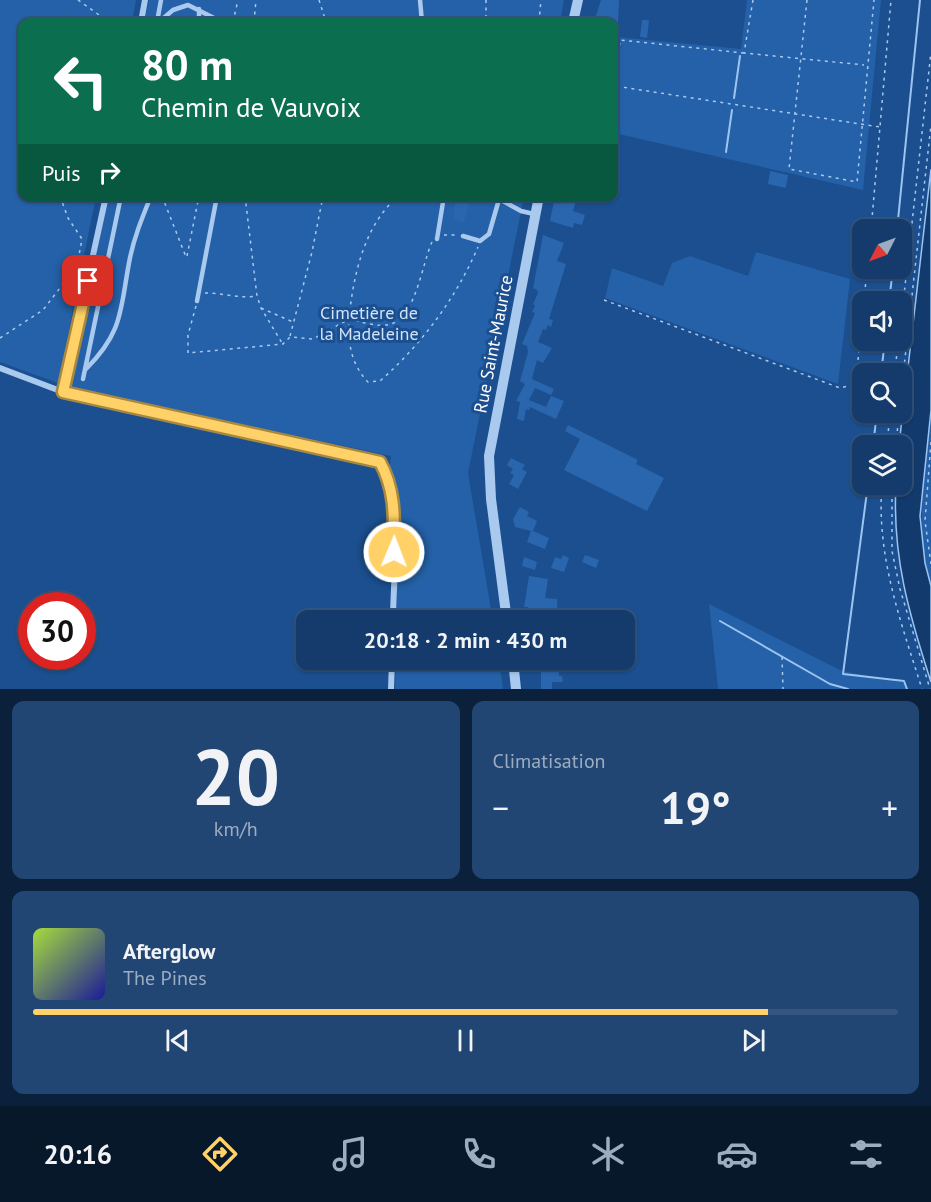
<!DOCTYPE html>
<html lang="fr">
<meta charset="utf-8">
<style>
:root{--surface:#143b6b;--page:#214673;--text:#f1f3f6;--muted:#9dadc1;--line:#33557e;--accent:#ffd166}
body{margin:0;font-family:"PT Sans",sans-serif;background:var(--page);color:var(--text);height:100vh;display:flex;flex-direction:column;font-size:22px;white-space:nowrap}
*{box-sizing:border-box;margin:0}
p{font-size:20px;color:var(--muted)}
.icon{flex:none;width:33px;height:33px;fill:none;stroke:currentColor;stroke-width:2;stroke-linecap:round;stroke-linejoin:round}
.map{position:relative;height:689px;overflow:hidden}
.panel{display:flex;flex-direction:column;gap:12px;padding:12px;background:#0b203b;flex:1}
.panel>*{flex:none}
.banner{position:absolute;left:18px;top:18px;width:600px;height:183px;border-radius:12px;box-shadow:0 2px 4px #0004,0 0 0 2px var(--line);background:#0b6e4f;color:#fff;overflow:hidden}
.needle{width:39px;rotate:228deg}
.buttons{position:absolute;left:852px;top:219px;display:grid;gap:12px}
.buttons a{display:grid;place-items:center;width:60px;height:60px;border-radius:12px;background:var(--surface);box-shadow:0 2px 4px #0004,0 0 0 2px var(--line);font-size:30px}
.speed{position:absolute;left:18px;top:592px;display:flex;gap:12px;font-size:30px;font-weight:700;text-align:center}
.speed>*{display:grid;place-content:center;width:78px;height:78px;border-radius:50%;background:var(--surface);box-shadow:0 2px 4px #0004,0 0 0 2px var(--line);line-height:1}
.speed .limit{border:9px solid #d22;background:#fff;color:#111}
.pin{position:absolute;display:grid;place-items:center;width:51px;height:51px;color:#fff;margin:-26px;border-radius:12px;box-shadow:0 3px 9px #0006}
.me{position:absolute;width:66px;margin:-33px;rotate:1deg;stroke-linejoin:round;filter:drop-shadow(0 0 4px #0008)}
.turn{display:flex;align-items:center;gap:21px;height:126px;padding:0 24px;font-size:27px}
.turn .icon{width:78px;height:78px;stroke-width:2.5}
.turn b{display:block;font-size:42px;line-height:51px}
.then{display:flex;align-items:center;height:57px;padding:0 24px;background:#0003;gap:12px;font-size:22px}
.big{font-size:45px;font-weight:600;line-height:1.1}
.panel .widget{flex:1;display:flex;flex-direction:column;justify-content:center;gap:9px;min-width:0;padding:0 21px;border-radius:12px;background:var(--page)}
.panel .dial{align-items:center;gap:0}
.dial b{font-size:78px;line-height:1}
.song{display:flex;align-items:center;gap:18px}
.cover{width:72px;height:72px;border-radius:9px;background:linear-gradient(135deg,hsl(80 70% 55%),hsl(240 70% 35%))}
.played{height:6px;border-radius:3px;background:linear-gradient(90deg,var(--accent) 85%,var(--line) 85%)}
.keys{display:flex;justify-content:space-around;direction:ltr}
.heat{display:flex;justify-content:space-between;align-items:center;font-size:33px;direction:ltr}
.panel .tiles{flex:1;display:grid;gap:12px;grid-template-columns:1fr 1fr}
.widget:last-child{grid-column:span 2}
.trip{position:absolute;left:296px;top:610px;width:339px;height:60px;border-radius:12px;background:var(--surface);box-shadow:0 2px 4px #0004,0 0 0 2px var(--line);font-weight:600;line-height:60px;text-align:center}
.tab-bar{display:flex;height:96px;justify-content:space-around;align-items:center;background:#08182b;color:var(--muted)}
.tab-bar .icon{width:42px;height:42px}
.tab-bar .selected{color:var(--accent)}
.tab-bar b{font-size:27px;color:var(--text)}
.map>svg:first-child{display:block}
.green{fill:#2461a8}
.water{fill:#123a6d;stroke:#9cc4f0;stroke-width:1.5}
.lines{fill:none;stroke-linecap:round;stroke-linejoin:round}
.stream{stroke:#9cc4f0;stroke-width:2}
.building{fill:#2a66ad}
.path{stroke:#a9c9ee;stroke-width:1.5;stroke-dasharray:3 4.5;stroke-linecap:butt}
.service{stroke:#a9c9ee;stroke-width:4.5}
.minor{stroke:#a9c9ee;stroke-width:6}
.tertiary{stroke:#a9c9ee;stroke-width:10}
.route-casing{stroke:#a68842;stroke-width:15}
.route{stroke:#ffd166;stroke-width:10}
.labels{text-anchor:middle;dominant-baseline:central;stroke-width:6;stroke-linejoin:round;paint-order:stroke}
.park-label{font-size:18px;fill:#cfe3fa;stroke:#1b4f8f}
.street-label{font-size:18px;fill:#fff;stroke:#1b4f8f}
</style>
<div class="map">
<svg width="931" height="689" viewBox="0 0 931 689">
<rect width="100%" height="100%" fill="#1b4f8f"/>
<path class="green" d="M0,0H136L132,22H22V196L96,197L58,383L0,362Z
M149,0H564L560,22H144Z
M747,0H881L863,190L614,133V63L617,37L741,49Z
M108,197H524L468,473L493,621H396L397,511L389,472L391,456L69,387Z
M756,252L850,279L838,384L605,298L612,268L663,286L672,263L690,256L748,276Z
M931,410V586C914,525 925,471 931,410Z
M709,604L842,671L905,683L907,689H718Z
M396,660H499L503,689H395Z"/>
<path class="water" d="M931,169V410L920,516L925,563L931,586V682C909,614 892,556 896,485L902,484V446L899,445Z"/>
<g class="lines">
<path class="stream" d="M734,98L740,56
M726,152L732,110
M897,230L920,0
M889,302L893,268
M881,374L885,340
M873,446L877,412
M868,484L843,674L904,681L907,689
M720,621L830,684L848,689"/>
</g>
<path class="building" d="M601,0H619L618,23L594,22Z
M642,20H649L647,38L640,37Z
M770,171L788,175L786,188L768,184Z
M456,196H471L464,222L453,219Z
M555,196L576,200L573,211L585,215L582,225L574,223L573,228L550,221Z
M543,235L564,243L557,261L566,264L549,319L553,320L551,327L548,325L546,330L543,329L538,342L552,348L543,363L537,360L532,379L554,389L551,395L535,388L529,400L546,407L551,396L564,401L556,419L530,407L529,410L526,409L524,421L517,419L520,402L516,401L525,384L520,381L528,352L527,346L522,344L535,313L532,312L535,306L533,304L538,293L537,290L533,288Z
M568,425L638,460L636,464L664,478L647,511L564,470L580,439L565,431Z
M511,458L525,465L522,469L527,472L518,489L509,484L514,475L510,473L513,469L507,465Z
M520,507L529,512L527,516L537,521L533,531L549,538L545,549L527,542L531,531L515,527L513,519Z
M563,555L569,558L564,572L551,568L555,557L561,559Z
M585,555L599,560L596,568L582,562Z
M524,557L537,562L535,570L522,566Z
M529,576L548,579L545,598L557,599L558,621H548V617L534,616V612L528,611V607H524Z
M541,660H559V676H562L563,682H552V689H541Z"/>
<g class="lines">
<path class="path" d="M78,0L102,17L101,22
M319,0L326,22
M486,0V22
M753,0L744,53L864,65
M807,0L789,169L857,182L874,0
M233,22L238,0
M254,22L256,0
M539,22L541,0
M744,53L620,40L615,86L880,127
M162,196L186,257
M245,196L257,296L261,308L282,343
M871,230L891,0
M444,235H456
M432,242C422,264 416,316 391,324C379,328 362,322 349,319C348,344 351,364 368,382L380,381C422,344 456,298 478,247
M187,256L199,196
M205,293C223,293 240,299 257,296
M604,300L840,388L856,384L862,314
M864,302L867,268
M196,306L188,335V353L283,344L290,337L313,339L349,319C353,277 364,224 399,196
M261,308L293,322
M902,313L931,52
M290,336L312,252L323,196
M0,338L43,310L77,266L82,239L68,218L60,196
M895,374L898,340
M902,385L931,125
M931,442L925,521L931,564
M887,446L890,412
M896,446L899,412
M882,484C876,556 901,622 922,689
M892,484V551L900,589L930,689
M782,657L783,689"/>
<path class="service" d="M420,0L422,22
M157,22L161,0
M159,22L173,10L188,5L222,22
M199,22V9
M501,200L521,211L534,214
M463,236L480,241L489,234L500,196
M437,239L444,196
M197,301L217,196
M86,369C123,332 120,311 129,263C133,240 142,218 151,196
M83,379L121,196"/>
<path class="minor" d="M141,22L145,0
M0,368L63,392L380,462C404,506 393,571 393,621
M63,392L106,196
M391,689L392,660"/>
<path class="tertiary" d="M573,22L578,0
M507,621L491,499L489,456L539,196
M513,660L516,689"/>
</g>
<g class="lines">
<g class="route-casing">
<path id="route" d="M88,281L63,392L380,462C396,491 394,519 394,552"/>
</g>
<use href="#route" class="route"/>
</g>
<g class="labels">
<g class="park-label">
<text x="369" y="312">Cimetière de<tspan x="369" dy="21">la Madeleine</tspan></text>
</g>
<g class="street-label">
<text transform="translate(493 344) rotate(-79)">Rue Saint-Maurice</text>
</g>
</g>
</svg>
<div class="buttons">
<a><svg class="needle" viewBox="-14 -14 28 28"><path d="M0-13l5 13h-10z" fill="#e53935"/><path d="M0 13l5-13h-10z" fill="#9dadc1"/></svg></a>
<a><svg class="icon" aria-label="sound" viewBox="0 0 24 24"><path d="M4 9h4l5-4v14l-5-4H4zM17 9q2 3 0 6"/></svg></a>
<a><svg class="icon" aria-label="search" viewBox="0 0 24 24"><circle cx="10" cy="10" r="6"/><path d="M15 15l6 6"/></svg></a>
<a><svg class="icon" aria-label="layers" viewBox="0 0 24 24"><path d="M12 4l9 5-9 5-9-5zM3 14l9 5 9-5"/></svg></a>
</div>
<div class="speed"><div class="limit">30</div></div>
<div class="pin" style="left:88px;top:281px;background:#d93025"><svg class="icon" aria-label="arrive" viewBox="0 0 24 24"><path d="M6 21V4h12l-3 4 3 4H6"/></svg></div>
<svg class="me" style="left:394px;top:552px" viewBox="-20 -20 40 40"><circle r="17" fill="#ffd166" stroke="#fff" stroke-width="3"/><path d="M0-11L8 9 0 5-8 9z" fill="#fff"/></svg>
<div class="trip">20:18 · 2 min · 430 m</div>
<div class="banner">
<div class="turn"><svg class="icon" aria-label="left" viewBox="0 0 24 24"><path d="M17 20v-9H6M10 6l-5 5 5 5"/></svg><div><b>80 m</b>Chemin de Vauvoix</div></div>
<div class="then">Puis<svg class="icon" aria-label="right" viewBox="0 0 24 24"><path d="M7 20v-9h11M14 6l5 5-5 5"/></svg></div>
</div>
</div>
<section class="panel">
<div class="tiles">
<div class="widget dial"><b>20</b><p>km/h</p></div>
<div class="widget"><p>Climatisation</p>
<div class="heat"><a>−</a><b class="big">19°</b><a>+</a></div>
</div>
<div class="widget">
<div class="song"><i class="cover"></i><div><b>Afterglow</b><p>The Pines</p></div></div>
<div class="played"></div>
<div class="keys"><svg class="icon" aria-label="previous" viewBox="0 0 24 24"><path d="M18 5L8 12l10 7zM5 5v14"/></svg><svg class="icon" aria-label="pause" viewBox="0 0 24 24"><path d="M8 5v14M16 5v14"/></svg><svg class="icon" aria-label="next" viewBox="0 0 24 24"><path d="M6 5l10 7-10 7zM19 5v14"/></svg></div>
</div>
</div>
</section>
<nav class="tab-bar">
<b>20:16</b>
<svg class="icon selected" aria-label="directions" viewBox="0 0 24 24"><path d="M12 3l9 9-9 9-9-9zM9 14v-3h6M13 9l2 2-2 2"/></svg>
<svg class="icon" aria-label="music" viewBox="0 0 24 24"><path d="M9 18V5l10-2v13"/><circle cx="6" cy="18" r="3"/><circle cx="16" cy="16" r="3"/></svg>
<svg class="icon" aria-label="phone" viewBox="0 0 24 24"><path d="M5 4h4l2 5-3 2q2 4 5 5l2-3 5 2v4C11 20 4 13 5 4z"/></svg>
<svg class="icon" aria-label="climate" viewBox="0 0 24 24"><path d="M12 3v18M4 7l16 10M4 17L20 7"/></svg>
<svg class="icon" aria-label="car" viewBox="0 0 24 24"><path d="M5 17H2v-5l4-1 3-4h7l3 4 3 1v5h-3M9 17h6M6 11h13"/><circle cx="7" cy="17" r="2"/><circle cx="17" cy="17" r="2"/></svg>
<svg class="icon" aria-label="filters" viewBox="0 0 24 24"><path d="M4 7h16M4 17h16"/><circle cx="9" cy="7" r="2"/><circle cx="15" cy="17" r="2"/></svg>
</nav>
